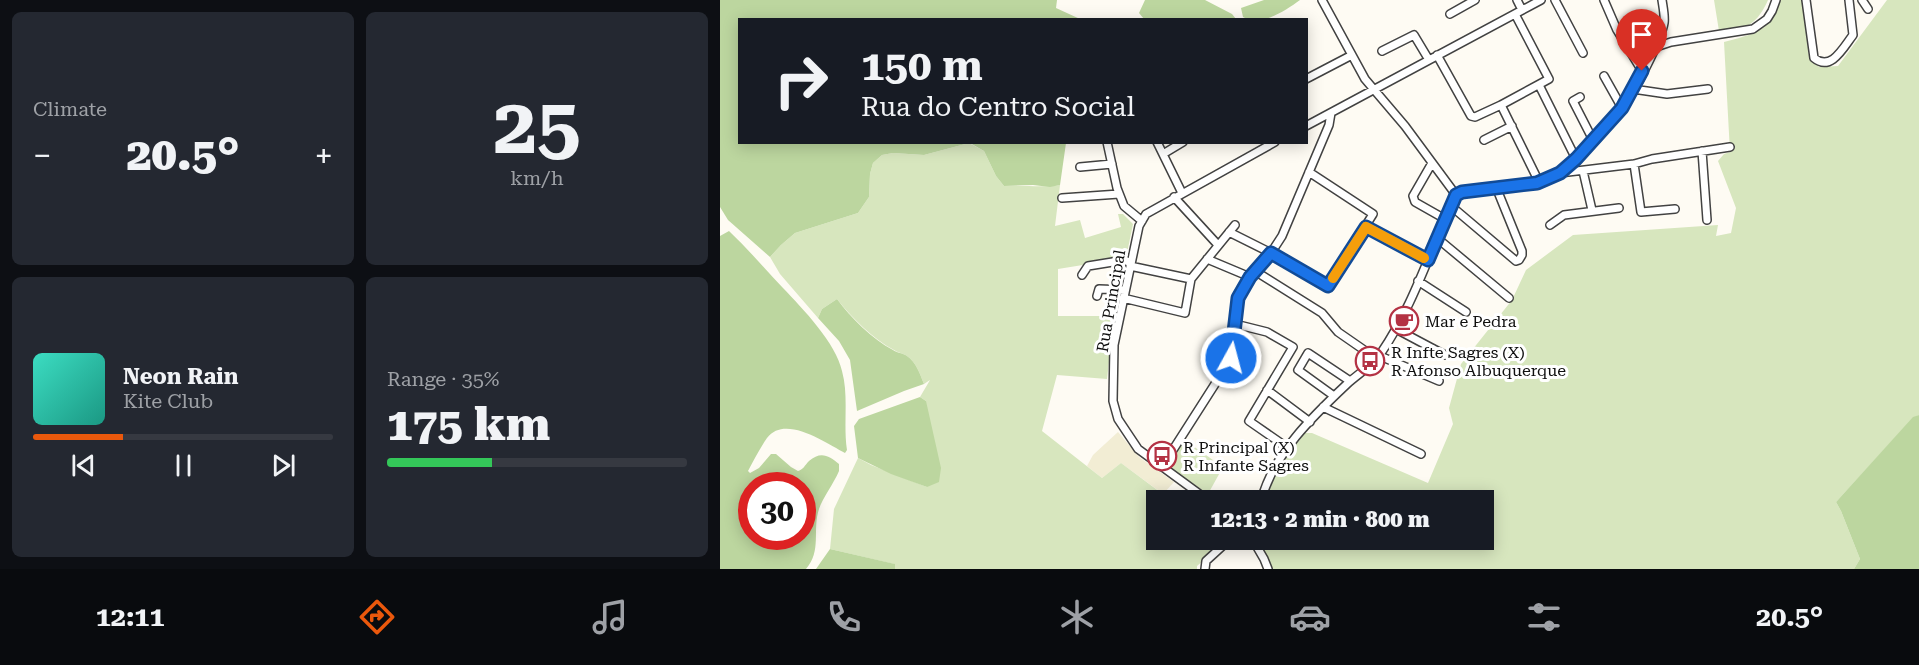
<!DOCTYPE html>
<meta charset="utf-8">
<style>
:root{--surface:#171b24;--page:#242831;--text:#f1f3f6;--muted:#9ea1a6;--line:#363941;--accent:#ea580c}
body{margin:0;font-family:"Roboto Serif",serif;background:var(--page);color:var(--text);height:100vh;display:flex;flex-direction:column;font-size:22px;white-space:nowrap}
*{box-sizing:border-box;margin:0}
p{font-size:20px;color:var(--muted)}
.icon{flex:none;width:33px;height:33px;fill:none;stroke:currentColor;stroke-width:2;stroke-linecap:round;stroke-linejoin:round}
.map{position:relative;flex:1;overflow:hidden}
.drawer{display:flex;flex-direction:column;gap:12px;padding:12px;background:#0d0f14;width:720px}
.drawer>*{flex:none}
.guide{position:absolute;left:18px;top:18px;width:570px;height:126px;border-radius:0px;box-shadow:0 3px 15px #0003;background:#171b24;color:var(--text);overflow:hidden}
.speed{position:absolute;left:18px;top:472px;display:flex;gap:12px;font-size:30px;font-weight:700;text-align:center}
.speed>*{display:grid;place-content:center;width:78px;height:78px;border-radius:50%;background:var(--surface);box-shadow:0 3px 15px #0003;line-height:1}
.speed .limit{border:9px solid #d22;background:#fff;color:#111}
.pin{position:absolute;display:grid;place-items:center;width:51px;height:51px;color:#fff;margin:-62px -26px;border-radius:50% 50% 50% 0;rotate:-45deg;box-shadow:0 0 6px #0007}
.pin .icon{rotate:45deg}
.me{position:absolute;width:66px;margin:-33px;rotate:7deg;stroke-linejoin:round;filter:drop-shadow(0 0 4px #0008)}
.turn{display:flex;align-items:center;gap:21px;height:126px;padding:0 24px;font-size:27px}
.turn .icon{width:78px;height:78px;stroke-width:2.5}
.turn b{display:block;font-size:42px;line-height:51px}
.big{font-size:45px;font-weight:800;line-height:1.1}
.drawer .card{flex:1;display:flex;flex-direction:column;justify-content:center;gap:9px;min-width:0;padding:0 21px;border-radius:9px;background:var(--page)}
.drawer .dial{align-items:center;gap:0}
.dial b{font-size:78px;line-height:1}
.song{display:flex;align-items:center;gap:18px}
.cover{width:72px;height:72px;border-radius:9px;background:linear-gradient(135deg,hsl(170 70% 55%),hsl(170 70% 35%))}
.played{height:6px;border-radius:3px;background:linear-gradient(90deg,var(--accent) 30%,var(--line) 30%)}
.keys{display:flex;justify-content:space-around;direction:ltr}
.heat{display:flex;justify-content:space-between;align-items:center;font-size:33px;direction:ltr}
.charge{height:9px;border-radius:4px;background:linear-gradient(90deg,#34c759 35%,var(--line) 0)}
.drawer .tiles{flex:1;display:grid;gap:12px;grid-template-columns:repeat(2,1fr)}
.trip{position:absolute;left:426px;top:490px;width:348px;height:60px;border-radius:0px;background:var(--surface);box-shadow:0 3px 15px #0003;font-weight:800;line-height:60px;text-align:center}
.dock{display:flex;height:96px;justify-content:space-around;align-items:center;background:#090b0e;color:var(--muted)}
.dock .icon{width:42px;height:42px}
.dock .selected{color:var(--accent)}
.dock b{font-size:27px;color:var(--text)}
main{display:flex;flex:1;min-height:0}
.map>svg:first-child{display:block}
.farmland{fill:#f2edd4}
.green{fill:#d7e6be}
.forest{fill:#bcd69f;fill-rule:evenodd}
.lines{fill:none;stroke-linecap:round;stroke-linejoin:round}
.minor-casing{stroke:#424242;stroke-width:10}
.minor{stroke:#fff;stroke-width:7}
.route-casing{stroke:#114b97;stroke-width:15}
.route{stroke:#1a73e8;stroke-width:10}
.slow{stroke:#f59e0b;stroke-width:10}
.labels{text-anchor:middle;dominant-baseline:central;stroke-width:6;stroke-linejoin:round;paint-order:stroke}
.street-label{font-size:16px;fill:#0f0f0f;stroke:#fff}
.poi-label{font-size:16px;fill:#0f0f0f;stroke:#fff;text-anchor:start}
</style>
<main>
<section class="drawer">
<div class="tiles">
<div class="card"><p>Climate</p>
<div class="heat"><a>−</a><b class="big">20.5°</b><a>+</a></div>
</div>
<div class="card dial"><b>25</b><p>km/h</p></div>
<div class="card">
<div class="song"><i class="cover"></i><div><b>Neon Rain</b><p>Kite Club</p></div></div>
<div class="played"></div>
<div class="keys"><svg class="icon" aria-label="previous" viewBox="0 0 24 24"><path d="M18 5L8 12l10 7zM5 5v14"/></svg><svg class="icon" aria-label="pause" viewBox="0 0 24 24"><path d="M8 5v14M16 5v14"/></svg><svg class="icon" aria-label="next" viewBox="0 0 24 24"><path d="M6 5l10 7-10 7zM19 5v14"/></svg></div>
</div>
<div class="card"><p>Range · 35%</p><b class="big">175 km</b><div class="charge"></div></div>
</div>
</section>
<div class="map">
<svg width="1199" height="569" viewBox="0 0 1199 569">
<rect width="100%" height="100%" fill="#fefbf3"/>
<path class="farmland" d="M398,432L419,457L454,482L443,494L401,463L382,478L367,466L373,455Z"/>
<path class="green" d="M994,0H1048C1038,23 1025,32 999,31Z
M1060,0H1082L1089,56L1099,67L1118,66L1167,0H1199V415L1193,418L1116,502L1121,511L1140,559L1134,569H551L540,540H764V501H544C550,474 569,454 585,433H592L708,483L733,424L729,408L741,364L792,300L806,270L853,235L998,225L996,236L1011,233L1016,208L998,161L1004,154L1010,152L1004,42C1030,35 1054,31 1060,0Z
M249,143L264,151L276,176L284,186C301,185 325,188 340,185L335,226L360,220L365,238L401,227L398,214H403L413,224L406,258L338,269V316H394L387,379L337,375L322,431L382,478L401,463L452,501H436V540H507L477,566V569H175L174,564L110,549L114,509L138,458L151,465L207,487L206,401L200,397L210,380L204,384C200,374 196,362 187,356C183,353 178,353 174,350C153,339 132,318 117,299L102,309L98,318L60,274L50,257L61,245L75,233L138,213L149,197L150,174L153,163L162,155L173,153L204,155Z
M463,439L503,467L488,494L453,470C448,459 457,449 463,439Z"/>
<path class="forest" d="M0,0H337L336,8L360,19L20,20V142L249,143L204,155L173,153L162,155L153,163L150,174L149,197L138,213L75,233L61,245L50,257L8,220L0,207Z
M425,0H485L512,14L516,19H424L419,13Z
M544,0H580C565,11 541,27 523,17L521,8Z
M250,143H346L340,185L330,187L313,185L284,186L276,176L264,151Z
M9,231C28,249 45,269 63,288C83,309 116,343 122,371C129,396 123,424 127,450L125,453C106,443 65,414 47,438C40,448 34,460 28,471L30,473L39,468L51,454H56L71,467L78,471C84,469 84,466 89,461C100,451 109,455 119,464V471C114,483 102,499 99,509C92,530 102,551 86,569H0V236ZM32,486H82V537H32Z
M117,299C131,318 152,339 173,350C177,353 183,353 187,356C196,362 200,374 204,384L184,391L137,411L130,360L119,341L98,318L102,309Z
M200,397L206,401L221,468L219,482L207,487L171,474L138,458L134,426L139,419Z
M1199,415V569H1134L1140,559L1121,511L1116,502L1193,417Z
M110,549L175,564V569H96Z"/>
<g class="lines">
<g class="minor-casing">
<path id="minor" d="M602,0L645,79L685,126L736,195
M797,0L802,10
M835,0L863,53
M884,0L897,30L922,71
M1086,0L1094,58C1111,72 1123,48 1133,35L1129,0
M1142,0L1148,9
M730,14L755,0
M795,14L829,79L781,105L819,182
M936,47L951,42L1033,29L1047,19L1052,11L1056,0
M662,51L694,35L709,60
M717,55L751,116L755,117L781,105
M884,76L902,108
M586,79L632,55
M819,85L856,159
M913,89L947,94L988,89
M860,97L853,101L873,140
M586,126L821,0
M764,140L792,126
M387,142L397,188L404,206L422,221
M437,142L462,193
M982,151L987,220
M443,154L463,142
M712,163L693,196L695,202L725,219
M914,164L921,212L955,209
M360,167L392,164
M863,171L872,210
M840,173L914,164L932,159L1010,147
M454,197L498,245
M342,198L399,194
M731,206L796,261L799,260L802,255V251L776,187
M830,225L844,215L899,208
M646,227L708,260
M509,232L551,253L608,286L653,214L589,172
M717,238L789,298
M487,259L530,277
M410,266L471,279
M535,271L602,313L618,332L657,359
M362,275L368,266L405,260L410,263
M698,281L746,312
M377,296L379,289L405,290
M403,298L465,313L471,279L515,225
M515,324L547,332L573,347L529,421L568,448
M676,329L725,355
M660,356L719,381
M547,390L590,422
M614,396L578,370L588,353L630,381
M603,407L701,454
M442,467L511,359L518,298L523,287L551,253L562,236L609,125L611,113
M489,501L418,449L398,419L393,401L394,345L419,226L426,214L555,142
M541,501C553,454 593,416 627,384C638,374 653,365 661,353C694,305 711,247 736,195L742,192C766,189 811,187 832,177C854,167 886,129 901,110C913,95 941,41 944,23C945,16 943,7 942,0
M533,540L544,559L548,569
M485,569L486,561L509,540"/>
</g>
<use href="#minor" class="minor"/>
</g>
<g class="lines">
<g class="route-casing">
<path id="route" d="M511,358L518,298L530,277L551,253L608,286L646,227L708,260L736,195L742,192L817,183L840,173L856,159L902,108L922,71"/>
</g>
<use href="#route" class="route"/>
<path class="slow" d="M613,278L646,227L704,258"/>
</g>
<defs>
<g id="cafe-ring" transform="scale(1.5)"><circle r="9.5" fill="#fff" stroke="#b43244" stroke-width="1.5"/><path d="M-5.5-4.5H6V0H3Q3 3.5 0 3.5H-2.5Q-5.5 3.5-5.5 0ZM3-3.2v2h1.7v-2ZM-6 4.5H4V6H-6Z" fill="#b43244"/></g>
<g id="bus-ring" transform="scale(1.5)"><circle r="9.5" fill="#fff" stroke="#b43244" stroke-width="1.5"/><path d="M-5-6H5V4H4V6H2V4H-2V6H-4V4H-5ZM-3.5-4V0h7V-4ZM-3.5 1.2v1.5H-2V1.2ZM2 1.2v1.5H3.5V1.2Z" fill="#b43244"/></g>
</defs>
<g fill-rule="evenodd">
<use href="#cafe-ring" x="684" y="321"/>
<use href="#bus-ring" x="650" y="361"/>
<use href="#bus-ring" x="442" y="456"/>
</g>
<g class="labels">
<g class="street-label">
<text transform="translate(391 301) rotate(-80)">Rua Principal</text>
</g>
<g class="poi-label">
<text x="705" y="321">Mar e Pedra</text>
<text x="671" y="352">R Infte Sagres (X)<tspan x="671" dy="18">R Afonso Albuquerque</tspan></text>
<text x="463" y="447">R Principal (X)<tspan x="463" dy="18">R Infante Sagres</tspan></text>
</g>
</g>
</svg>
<div class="speed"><div class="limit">30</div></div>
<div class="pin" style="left:922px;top:71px;background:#d93025"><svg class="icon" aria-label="arrive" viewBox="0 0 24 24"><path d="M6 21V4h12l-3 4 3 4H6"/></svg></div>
<svg class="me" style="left:511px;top:358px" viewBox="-20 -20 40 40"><circle r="17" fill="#1a73e8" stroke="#fff" stroke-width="3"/><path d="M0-11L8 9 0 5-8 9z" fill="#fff"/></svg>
<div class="trip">12:13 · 2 min · 800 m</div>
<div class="guide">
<div class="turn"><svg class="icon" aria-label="right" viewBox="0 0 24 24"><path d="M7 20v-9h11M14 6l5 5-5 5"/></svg><div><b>150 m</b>Rua do Centro Social</div></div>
</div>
</div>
</main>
<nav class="dock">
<b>12:11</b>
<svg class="icon selected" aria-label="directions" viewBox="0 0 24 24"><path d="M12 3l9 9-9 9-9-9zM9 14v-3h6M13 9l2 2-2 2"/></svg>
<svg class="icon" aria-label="music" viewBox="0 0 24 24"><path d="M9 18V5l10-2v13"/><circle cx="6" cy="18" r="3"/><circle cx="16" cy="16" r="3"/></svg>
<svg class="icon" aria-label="phone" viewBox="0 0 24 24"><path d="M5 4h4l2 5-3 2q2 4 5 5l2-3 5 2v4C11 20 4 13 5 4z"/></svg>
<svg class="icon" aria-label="climate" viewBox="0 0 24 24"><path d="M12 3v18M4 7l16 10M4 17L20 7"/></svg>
<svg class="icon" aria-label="car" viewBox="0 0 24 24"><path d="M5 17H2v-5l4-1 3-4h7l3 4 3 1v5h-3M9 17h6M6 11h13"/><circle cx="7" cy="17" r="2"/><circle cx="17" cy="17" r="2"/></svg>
<svg class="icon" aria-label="filters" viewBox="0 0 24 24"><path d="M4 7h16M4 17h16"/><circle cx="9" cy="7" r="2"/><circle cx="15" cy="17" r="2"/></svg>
<b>20.5°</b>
</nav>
